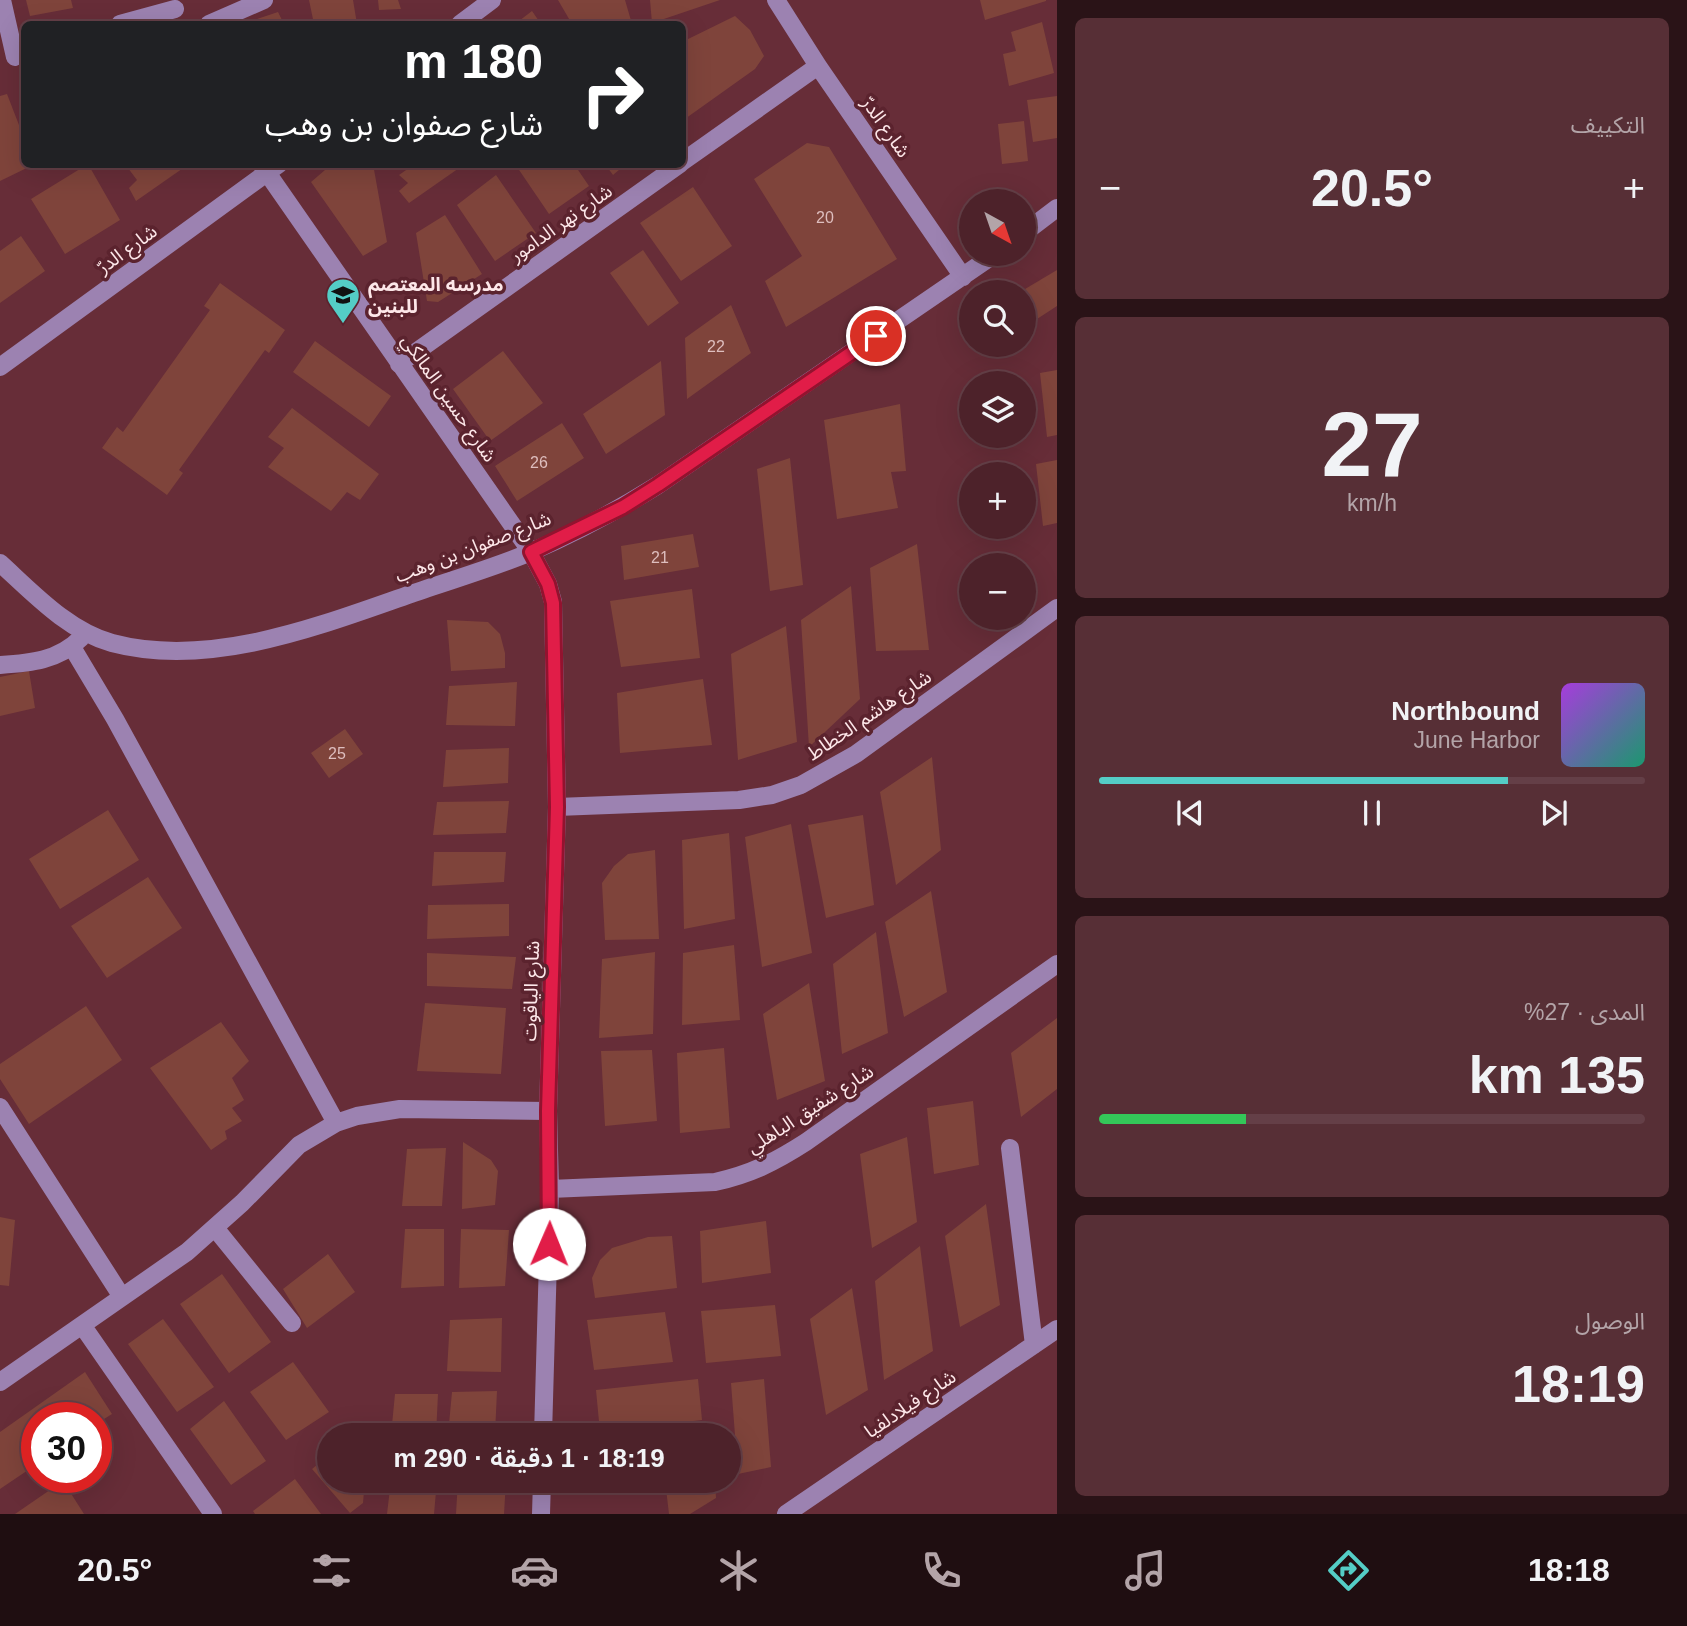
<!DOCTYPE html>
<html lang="ar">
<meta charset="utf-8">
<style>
:root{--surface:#4d222a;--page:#572f36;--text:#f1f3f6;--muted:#b3a4a8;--line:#643f47;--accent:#54cdc6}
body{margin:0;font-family:Helvetica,"Noto Sans Arabic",sans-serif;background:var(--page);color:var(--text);direction:rtl;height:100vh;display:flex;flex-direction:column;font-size:26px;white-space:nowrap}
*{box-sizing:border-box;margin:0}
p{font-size:23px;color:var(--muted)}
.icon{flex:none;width:38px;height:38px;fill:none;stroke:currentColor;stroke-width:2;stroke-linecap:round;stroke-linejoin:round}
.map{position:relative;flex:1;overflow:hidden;direction:ltr}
.drawer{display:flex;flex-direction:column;gap:18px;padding:18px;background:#2a1317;width:630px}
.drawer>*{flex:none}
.guide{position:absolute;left:21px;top:21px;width:665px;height:147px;border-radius:10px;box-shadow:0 7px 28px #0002,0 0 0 2px var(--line);direction:rtl;background:#202124;color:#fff;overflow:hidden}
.needle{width:46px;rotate:140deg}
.fabs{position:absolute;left:959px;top:189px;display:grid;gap:14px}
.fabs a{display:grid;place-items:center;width:77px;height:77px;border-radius:50%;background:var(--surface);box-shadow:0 7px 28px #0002,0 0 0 2px var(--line);font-size:35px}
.speed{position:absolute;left:21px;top:1402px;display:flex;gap:14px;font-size:35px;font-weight:700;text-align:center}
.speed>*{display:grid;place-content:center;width:91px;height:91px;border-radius:50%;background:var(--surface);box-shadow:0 7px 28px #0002,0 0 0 2px var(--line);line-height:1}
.speed .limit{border:10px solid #d22;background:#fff;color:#111}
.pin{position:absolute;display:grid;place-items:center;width:60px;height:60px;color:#fff;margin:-30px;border:4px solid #fff;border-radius:50%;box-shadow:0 2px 7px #0007}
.me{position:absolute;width:77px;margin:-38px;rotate:1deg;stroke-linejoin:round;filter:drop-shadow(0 0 5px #0008)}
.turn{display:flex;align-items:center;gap:24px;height:147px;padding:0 28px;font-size:32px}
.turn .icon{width:91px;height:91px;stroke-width:2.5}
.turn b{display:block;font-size:49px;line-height:60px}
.big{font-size:52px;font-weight:600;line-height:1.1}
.drawer .card{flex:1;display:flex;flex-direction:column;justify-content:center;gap:10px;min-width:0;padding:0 24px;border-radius:10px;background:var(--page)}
.drawer .dial{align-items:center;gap:0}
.dial b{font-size:91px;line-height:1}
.song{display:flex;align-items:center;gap:21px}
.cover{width:84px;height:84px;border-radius:10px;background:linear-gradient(135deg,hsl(280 70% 55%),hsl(160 70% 35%))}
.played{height:7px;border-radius:4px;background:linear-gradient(90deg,var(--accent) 75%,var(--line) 75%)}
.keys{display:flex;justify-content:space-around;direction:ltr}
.heat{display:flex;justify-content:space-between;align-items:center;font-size:38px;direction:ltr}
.charge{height:10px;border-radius:5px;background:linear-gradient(90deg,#34c759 27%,var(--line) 0)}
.trip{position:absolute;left:317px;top:1423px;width:424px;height:70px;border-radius:35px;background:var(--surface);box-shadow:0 7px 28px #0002,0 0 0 2px var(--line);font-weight:600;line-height:70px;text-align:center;direction:rtl}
.menu{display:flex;height:112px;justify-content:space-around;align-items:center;background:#1f0e11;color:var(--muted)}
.menu .icon{width:49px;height:49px}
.menu .selected{color:var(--accent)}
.menu b{font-size:32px;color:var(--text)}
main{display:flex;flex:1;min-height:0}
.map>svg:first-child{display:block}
.building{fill:#7f443b}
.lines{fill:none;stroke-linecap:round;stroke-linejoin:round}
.minor{stroke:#9c82b1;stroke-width:18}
.route-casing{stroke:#92132f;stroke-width:18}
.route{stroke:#e11d48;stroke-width:12}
.labels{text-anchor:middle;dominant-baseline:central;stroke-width:7;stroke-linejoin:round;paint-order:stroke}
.number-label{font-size:16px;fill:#debebe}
.street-label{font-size:19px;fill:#fde7e9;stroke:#5b232e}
.poi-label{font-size:19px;font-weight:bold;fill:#fde7e9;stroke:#5b232e;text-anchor:start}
</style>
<main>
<section class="drawer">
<div class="card"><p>التكييف</p>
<div class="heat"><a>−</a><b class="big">20.5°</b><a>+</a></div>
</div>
<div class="card dial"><b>27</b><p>km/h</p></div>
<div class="card">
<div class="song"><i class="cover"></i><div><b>Northbound</b><p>June Harbor</p></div></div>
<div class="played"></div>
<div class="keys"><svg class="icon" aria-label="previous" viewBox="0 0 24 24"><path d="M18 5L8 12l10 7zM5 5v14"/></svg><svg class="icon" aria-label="pause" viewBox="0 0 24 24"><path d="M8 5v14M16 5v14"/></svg><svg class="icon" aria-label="next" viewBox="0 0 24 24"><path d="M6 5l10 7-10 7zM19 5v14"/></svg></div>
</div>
<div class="card"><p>المدى · 27%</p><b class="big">135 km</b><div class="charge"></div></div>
<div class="card"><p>الوصول</p><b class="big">18:19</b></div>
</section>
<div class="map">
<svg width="1057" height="1514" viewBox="0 0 1057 1514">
<rect width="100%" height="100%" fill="#672d38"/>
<path class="building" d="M26,0H71L73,8L30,16Z
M309,0H353L357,24H314Z
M378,0H398L401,9L379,10Z
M558,0H625L632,24H572Z
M650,0H720L652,23Z
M980,0H1046V1L985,20Z
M532,11L541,24H515Z
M278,12L284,24H242Z
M735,16L750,30L764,56L755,69L682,121V42Z
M1042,22L1054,73L1009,86L1003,54L1016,51L1011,32Z
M7,94L24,138V164H35L0,181V96Z
M1057,96V138L1033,142L1027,100Z
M1024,121L1028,161L1002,164L998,124Z
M807,143L829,147L897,259L786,327L765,281L802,256L754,179Z
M88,164L120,220L65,254L31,199Z
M133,164H189L136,201L129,188L137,180L128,168Z
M332,164H373L387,242L363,256L311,182Z
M406,164H461L462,166L409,203L399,191L408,183L399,175L409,168Z
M515,164H574L589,186L549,214Z
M605,164H626L613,175Z
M496,175L536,233L495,261L457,205Z
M693,187L732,246L681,281L640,223Z
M445,215L482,274L438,302L427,301L416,233Z
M21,236L45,271L0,303V251Z
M643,250L679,303L648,326L610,273Z
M1057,270V306L1037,319L1024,297V292H1020Z
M220,283L285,330L269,353L265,350L179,470L183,473L167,495L102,448L117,427L123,432L210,310L204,306Z
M731,305L751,353L687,399L685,338Z
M315,341L391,396L369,427L293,372Z
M503,351L543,403L490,441L453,389Z
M661,361L665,415L606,454L583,414Z
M1057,370V435L1047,437L1040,373Z
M900,404L906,471L891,472L898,508L837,519L824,420Z
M292,408L379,474L360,500L347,492L331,511L268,467L284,448L268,437Z
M562,423L584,458L517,501L495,466Z
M790,458L803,585L770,591L757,469Z
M1057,460V523L1043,526L1036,464Z
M693,534L699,567L624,580L621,546Z
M917,544L929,650L876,651L870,568Z
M851,586L860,699L809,747L801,620Z
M692,589L700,658L621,667L610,601Z
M447,620L488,622L500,634L505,653V668L451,671Z
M786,626L797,742L738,760L731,654Z
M29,671L35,708L0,716V677Z
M703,679L712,745L620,753L617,693Z
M517,682L515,726L446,725L449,686Z
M345,729L363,754L329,778L311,753Z
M509,748L508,783L443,787L446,750Z
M932,757L941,850L896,885L880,792Z
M509,801L506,833L433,835L437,802Z
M108,810L139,860L60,909L29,859Z
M863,815L874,905L826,918L808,825Z
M791,824L812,953L762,967L745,837Z
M729,833L735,919L684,929L682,840Z
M655,850L659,939L605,940L602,883L614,866L628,854Z
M434,852H506L504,882L432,886Z
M148,877L182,928L107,978L71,926Z
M931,891L947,992L904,1017L885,922Z
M509,904V936L427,939L428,905Z
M876,932L888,1033L842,1054L833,964Z
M734,945L740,1020L682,1025L683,953Z
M655,952L653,1034L599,1038L602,959Z
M427,953L516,957L512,989L427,986Z
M809,983L825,1081L777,1100L763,1014Z
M425,1003L506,1008L501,1074L417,1071Z
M86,1006L122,1060L29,1124L0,1079V1064Z
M1057,1018V1089L1021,1117L1011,1053Z
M221,1022L249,1061L232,1078L244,1100L232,1108L242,1121L225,1131L227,1139L211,1150L150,1068Z
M724,1048L730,1128L680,1133L677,1053Z
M652,1050L657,1121L605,1126L601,1051Z
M973,1101L979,1165L934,1174L927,1108Z
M907,1137L917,1222L872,1248L860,1154Z
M463,1142L491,1160L498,1171L495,1205L462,1209Z
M446,1148L442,1206H402L407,1149Z
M986,1204L1000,1305L960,1327L945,1236Z
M0,1217L15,1220L9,1286L0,1285Z
M766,1221L771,1273L702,1283L700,1231Z
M405,1229H444V1286L401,1288Z
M461,1229L509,1230L505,1286L459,1288Z
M672,1236L677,1288L595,1298L592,1278L600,1260L612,1248L648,1237Z
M920,1246L933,1351L884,1380L875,1281Z
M328,1254L355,1292L307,1328L283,1289Z
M222,1274L271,1342L229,1373L180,1304Z
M852,1288L868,1390L826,1415L810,1319Z
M775,1305L781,1356L706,1363L701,1311Z
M665,1312L673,1362L594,1370L587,1320Z
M502,1318L501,1372L447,1371L450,1320Z
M163,1319L214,1387L177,1412L128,1344Z
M293,1362L329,1412L286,1440L250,1392Z
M85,1372L112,1414L96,1424V1418H37V1464L0,1489V1432Z
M698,1379L702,1420L600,1432L596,1390Z
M764,1379L771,1467L738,1474L731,1383Z
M497,1391L495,1434L448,1435L452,1392Z
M395,1394H438L436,1435H391Z
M224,1401L266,1461L231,1485L190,1429Z
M329,1455V1480H365L363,1503L350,1513L312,1469Z
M295,1479L321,1514H255L253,1511Z
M391,1480H437L434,1514H387Z
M458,1480H506L504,1514H456Z
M665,1480H715L716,1498L690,1514H669Z
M63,1481L84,1514H15Z"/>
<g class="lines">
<path class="minor" d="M2,0L15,57
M776,0L818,66L963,277
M120,24L175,9
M209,24L264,0
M460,24L492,0
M682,162L818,66
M261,164L531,552L548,584L553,602L557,807L548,1111L550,1189L543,1435
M1024,233L1057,208
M399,364L680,164
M0,367L279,164
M0,563C33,593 68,631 112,643C210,669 319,626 411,594C451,580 493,568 531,552C575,533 618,510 658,485L995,254
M72,647L115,719L336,1123
M0,665C30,663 58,661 81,638
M557,807L739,800L772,795L801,785L856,754L1057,608
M0,1107L122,1297
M1010,1148L1034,1345
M550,1189L715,1182C751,1174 775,1162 806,1142L1057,964
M215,1228L292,1323
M82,1325L213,1514
M0,1382L187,1252L242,1203L299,1145L336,1123L357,1116L400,1109L548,1111
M541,1514L542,1480
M786,1514L1057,1329"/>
</g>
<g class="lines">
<g class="route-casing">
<path id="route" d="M549,1244L548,1111L557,807L553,603L548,584L531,552L623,507L658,485L876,336"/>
</g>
<use href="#route" class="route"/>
</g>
<defs>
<g id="school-pin" transform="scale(1.75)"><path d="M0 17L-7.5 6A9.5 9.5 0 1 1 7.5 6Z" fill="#54cdc6" stroke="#5b232e"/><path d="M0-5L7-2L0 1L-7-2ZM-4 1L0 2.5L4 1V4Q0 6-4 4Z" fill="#111"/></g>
</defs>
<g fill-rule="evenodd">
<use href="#school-pin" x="343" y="295"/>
</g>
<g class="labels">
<g class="number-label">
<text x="825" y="217">20</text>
<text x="716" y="346">22</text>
<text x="539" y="462">26</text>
<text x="660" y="557">21</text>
<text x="337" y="753">25</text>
</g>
<g class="street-label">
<text transform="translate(886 127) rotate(55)">شارع الدرّ</text>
<text transform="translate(561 223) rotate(-35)">شارع نهر الدامور</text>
<text transform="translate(127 249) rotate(-36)">شارع الدرّ</text>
<text transform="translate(449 398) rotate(55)">شارع حسين المالكي</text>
<text transform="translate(473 547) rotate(-21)">شارع صفوان بن وهب</text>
<text transform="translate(869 715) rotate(-34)">شارع هاشم الخطاط</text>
<text transform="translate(531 991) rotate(-88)">شارع الياقوت</text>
<text transform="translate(810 1109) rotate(-33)">شارع شفيق الباهلي</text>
<text transform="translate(910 1404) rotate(-34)">شارع فيلادلفيا</text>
</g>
<g class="poi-label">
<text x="368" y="284">مدرسه المعتصم<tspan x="368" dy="22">للبنين</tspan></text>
</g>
</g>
</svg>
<div class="fabs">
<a><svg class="needle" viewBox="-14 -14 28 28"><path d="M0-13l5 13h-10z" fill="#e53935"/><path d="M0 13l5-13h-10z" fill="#b3a4a8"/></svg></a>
<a><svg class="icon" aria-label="search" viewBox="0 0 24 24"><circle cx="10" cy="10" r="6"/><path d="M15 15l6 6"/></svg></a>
<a><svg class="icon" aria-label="layers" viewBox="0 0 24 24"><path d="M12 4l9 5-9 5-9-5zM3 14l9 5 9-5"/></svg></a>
<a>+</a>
<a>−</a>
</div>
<div class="speed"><div class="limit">30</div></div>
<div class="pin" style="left:876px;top:336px;background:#d93025"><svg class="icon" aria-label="arrive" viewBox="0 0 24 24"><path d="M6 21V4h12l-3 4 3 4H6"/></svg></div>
<svg class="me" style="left:549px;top:1244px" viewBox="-20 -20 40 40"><circle r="19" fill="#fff"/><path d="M0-13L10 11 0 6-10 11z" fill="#e11d48"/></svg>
<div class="trip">18:19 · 1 دقيقة · 290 m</div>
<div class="guide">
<div class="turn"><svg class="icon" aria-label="right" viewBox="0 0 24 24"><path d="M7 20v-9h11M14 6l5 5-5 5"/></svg><div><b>180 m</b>شارع صفوان بن وهب</div></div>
</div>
</div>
</main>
<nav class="menu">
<b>18:18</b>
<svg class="icon selected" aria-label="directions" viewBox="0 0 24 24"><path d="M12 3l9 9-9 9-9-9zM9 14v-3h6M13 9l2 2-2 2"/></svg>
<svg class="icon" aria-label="music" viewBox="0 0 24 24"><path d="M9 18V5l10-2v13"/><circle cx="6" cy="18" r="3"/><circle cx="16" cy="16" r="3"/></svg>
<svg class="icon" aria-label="phone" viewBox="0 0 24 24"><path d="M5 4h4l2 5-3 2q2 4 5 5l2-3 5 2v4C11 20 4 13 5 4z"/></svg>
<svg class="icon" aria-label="climate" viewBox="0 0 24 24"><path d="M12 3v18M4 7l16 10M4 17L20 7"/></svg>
<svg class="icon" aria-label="car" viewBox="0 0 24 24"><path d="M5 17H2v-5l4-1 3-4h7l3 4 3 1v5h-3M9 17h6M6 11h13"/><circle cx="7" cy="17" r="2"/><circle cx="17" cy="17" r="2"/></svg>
<svg class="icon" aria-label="filters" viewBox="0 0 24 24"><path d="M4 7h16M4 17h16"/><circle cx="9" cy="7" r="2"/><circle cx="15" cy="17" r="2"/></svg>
<b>20.5°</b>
</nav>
